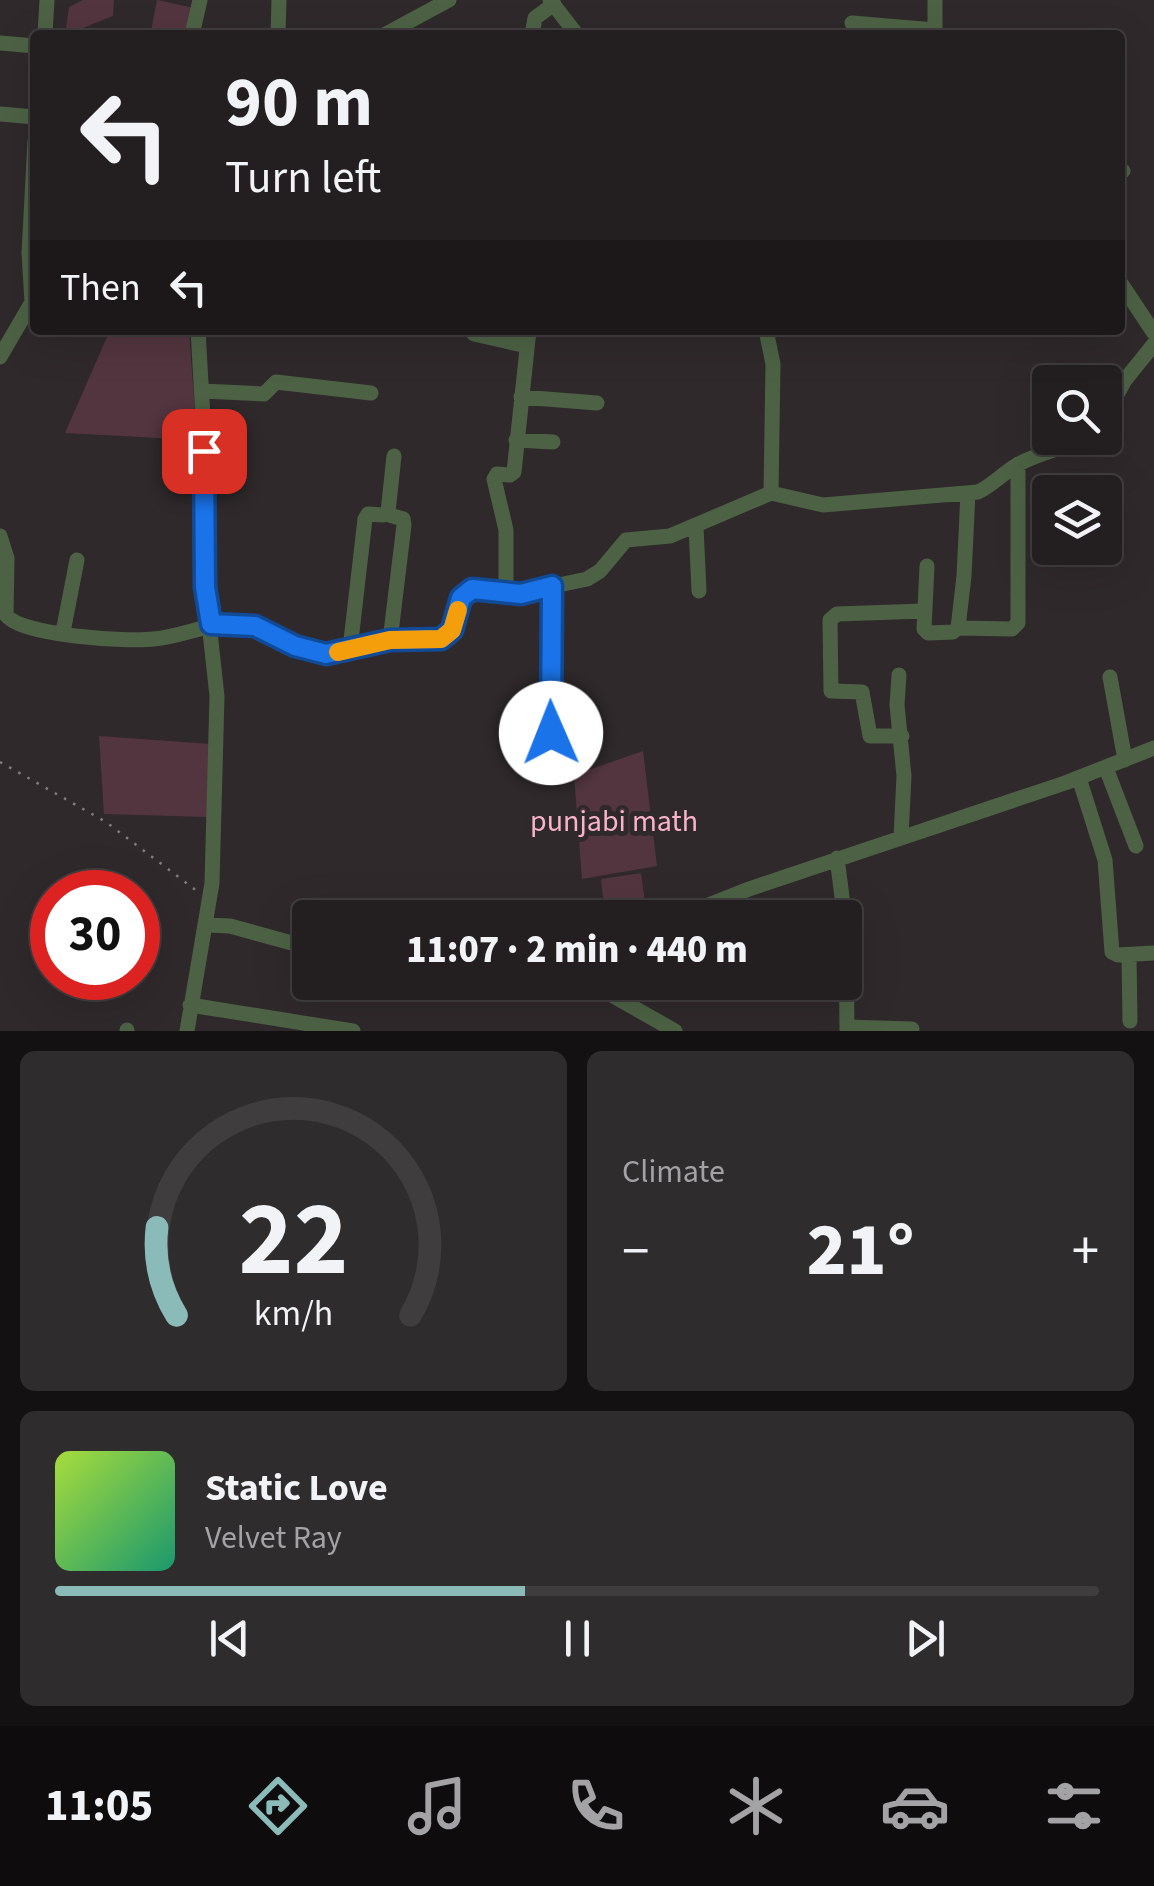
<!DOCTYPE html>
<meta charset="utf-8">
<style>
:root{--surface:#231f20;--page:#2f2c2d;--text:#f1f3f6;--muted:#a3a2a5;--line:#403d3e;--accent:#8bbbb9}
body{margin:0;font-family:"Source Sans 3",sans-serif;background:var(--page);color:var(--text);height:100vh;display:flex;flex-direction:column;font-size:38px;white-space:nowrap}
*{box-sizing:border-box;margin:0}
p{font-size:32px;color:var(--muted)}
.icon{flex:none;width:55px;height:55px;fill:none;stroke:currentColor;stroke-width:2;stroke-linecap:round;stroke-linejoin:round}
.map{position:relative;height:1031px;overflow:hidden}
.drawer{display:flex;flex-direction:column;gap:20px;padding:20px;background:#131112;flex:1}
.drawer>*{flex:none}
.banner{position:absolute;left:30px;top:30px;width:1095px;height:305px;border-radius:10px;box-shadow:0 10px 40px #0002,0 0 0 2px var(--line);background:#231f20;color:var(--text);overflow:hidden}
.controls{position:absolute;left:1032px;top:365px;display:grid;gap:20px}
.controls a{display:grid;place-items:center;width:90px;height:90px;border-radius:10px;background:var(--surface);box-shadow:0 10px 40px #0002,0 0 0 2px var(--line);font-size:50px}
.speed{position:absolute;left:30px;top:870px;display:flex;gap:20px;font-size:50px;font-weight:700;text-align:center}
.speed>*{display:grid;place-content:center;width:130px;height:130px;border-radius:50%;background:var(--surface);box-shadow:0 10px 40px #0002,0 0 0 2px var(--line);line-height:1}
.speed .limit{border:15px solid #d22;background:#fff;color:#111}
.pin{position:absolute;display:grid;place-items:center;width:85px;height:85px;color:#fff;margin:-42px;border-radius:20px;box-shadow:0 5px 15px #0006}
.me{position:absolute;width:110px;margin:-55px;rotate:359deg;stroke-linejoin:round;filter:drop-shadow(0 0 8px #0008)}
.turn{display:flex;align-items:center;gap:35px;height:210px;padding:0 30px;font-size:45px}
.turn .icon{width:130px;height:130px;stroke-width:2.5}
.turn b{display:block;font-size:70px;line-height:85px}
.then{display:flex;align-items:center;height:95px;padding:0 30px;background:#0003;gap:20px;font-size:38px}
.big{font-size:75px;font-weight:800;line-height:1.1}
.drawer .tile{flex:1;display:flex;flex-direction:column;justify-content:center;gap:15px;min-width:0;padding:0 35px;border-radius:15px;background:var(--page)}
.drawer .dial{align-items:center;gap:0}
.dial svg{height:260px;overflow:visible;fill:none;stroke:var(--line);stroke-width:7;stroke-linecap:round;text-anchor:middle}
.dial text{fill:var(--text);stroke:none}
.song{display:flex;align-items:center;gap:30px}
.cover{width:120px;height:120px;border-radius:15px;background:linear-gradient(135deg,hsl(80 70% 55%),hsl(160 70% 35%))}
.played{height:10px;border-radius:5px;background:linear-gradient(90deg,var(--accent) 45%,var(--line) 45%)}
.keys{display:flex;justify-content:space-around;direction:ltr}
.heat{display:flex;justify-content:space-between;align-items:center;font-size:55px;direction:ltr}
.drawer .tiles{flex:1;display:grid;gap:20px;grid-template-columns:1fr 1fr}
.tile:last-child{grid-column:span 2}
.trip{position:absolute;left:292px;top:900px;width:570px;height:100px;border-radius:10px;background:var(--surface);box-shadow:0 10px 40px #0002,0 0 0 2px var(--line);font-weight:800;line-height:100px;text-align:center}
.dock{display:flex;height:160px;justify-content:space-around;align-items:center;background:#0e0c0d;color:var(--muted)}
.dock .icon{width:70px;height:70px}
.dock .active{color:var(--accent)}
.dock b{font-size:45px;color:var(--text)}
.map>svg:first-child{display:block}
.green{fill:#53353f}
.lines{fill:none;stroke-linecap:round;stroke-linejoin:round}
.path{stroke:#827d7f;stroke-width:2.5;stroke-dasharray:2.5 8;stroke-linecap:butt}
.minor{stroke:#4d6245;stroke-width:15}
.route-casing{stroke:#114b97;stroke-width:25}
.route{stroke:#1a73e8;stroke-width:18}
.slow{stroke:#f59e0b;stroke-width:18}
.labels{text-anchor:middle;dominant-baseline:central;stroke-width:10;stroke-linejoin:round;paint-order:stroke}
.park-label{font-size:30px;fill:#f9b3ca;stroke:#2f292b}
</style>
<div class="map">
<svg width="1154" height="1031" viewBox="0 0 1154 1031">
<rect width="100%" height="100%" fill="#2f292b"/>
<path class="green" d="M83,0H114L113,16L65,35L69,7Z
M157,0L194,8L190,35H162L151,31Z
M110,330H189L197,440L65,433Z
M99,736L211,744L207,817L104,814Z
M643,751L657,866L582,879L574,775Z
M641,873L647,917H605L601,879Z"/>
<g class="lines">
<path class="path" d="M0,762L106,822L197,891"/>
<path class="minor" d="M550,0L577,35
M935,0V35
M852,23L935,30
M45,35L47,0
M192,35L200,0
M278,35L279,0
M384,35L449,0
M532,35L535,18L554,4
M0,43L35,46
M0,114L35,117
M35,141L29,253L32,302L35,299
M1120,172L1123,171
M1120,282L1154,333
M766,330L773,364L771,493
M474,334L527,346
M0,357L32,302
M202,391L264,394L276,382L371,393
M521,397L597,403
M1105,416L1125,380L1154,344
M516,440L553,442
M386,514L403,519L404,525L390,641
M696,527L699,591
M0,536L7,558L6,615C21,636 127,642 154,639C185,636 211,621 243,624C268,627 290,646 314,652C339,658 365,644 389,641C406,639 427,644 443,638C458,632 457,605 465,592L472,589L521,593L587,579L600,571L626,540L670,536L771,493L823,505L978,492C993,485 1003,473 1017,465C1038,453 1063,449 1084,438
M927,566L924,629L928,633L953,632L958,628L964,576L968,493
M506,593V530L494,479L497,474L510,475L514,472L529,330
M958,628L1012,629L1018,623V464
M63,632L77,560
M350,649L365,519L368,514L383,515L388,512L394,456
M899,675L897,705L904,776L901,837
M1110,677L1125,760
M551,733L552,587
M902,736H870L862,692L831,691L830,620L837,614L924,611
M1106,768L1136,846
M1079,778L1105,860L1112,952L1118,955L1154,953
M837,858L846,928L847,1031
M676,918L749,889L1065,783L1154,748
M207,925L230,926L310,948
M1129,955L1130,1021
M542,982L601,989L675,1031
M190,1005L353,1031
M847,1027L912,1029
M127,1031V1030
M187,1031L212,883L217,696L205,587L203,418L198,330"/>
</g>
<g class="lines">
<g class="route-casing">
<path id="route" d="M204,451L205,587L211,624L255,626L295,646L326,654L390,640L441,639L452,630L461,598L472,589L521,594L552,586L551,733"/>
</g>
<use href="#route" class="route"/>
<path class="slow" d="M338,652L390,640L441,639L452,630L458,610"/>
</g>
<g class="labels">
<g class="park-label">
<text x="614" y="821">punjabi math</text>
</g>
</g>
</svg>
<div class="controls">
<a><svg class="icon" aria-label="search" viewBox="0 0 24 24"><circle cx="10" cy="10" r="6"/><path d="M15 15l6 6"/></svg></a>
<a><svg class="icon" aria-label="layers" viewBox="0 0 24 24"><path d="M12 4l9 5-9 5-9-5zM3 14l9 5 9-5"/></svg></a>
</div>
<div class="speed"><div class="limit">30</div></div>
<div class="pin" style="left:204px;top:451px;background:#d93025"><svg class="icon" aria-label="arrive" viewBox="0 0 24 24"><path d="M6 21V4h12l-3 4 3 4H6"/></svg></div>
<svg class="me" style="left:551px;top:733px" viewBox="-20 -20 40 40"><circle r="19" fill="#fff"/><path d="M0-13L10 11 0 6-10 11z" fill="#1a73e8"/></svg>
<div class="trip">11:07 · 2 min · 440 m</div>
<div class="banner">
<div class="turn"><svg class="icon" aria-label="left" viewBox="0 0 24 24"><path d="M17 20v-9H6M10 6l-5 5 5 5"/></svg><div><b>90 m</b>Turn left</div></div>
<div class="then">Then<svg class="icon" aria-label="left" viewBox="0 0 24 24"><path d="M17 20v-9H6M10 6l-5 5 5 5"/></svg></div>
</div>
</div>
<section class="drawer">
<div class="tiles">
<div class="tile dial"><svg viewBox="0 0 100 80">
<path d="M14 69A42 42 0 1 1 86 69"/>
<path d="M14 69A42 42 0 0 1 8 42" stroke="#8bbbb9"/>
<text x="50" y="56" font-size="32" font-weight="700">22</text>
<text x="50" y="72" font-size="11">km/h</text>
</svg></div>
<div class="tile"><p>Climate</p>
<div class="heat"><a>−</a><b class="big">21°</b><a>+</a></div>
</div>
<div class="tile">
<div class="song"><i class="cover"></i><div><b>Static Love</b><p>Velvet Ray</p></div></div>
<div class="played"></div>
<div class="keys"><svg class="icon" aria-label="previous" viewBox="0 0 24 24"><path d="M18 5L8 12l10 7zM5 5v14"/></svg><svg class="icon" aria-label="pause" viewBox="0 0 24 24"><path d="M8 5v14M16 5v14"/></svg><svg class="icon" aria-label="next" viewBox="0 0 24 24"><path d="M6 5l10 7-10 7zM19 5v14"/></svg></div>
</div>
</div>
</section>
<nav class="dock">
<b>11:05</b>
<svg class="icon active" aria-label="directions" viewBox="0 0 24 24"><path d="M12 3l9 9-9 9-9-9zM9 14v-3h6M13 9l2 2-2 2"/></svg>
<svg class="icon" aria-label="music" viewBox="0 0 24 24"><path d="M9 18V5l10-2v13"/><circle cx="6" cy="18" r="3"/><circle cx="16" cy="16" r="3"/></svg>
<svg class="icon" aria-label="phone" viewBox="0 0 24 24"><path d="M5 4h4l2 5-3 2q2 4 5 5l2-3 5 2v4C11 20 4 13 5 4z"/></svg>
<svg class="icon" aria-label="climate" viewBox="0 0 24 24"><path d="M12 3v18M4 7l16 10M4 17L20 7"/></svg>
<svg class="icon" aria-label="car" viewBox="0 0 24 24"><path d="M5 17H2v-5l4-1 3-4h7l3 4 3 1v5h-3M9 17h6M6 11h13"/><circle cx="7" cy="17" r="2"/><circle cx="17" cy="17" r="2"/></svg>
<svg class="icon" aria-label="filters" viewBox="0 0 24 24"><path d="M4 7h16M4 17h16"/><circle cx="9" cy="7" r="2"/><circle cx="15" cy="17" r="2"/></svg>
</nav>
